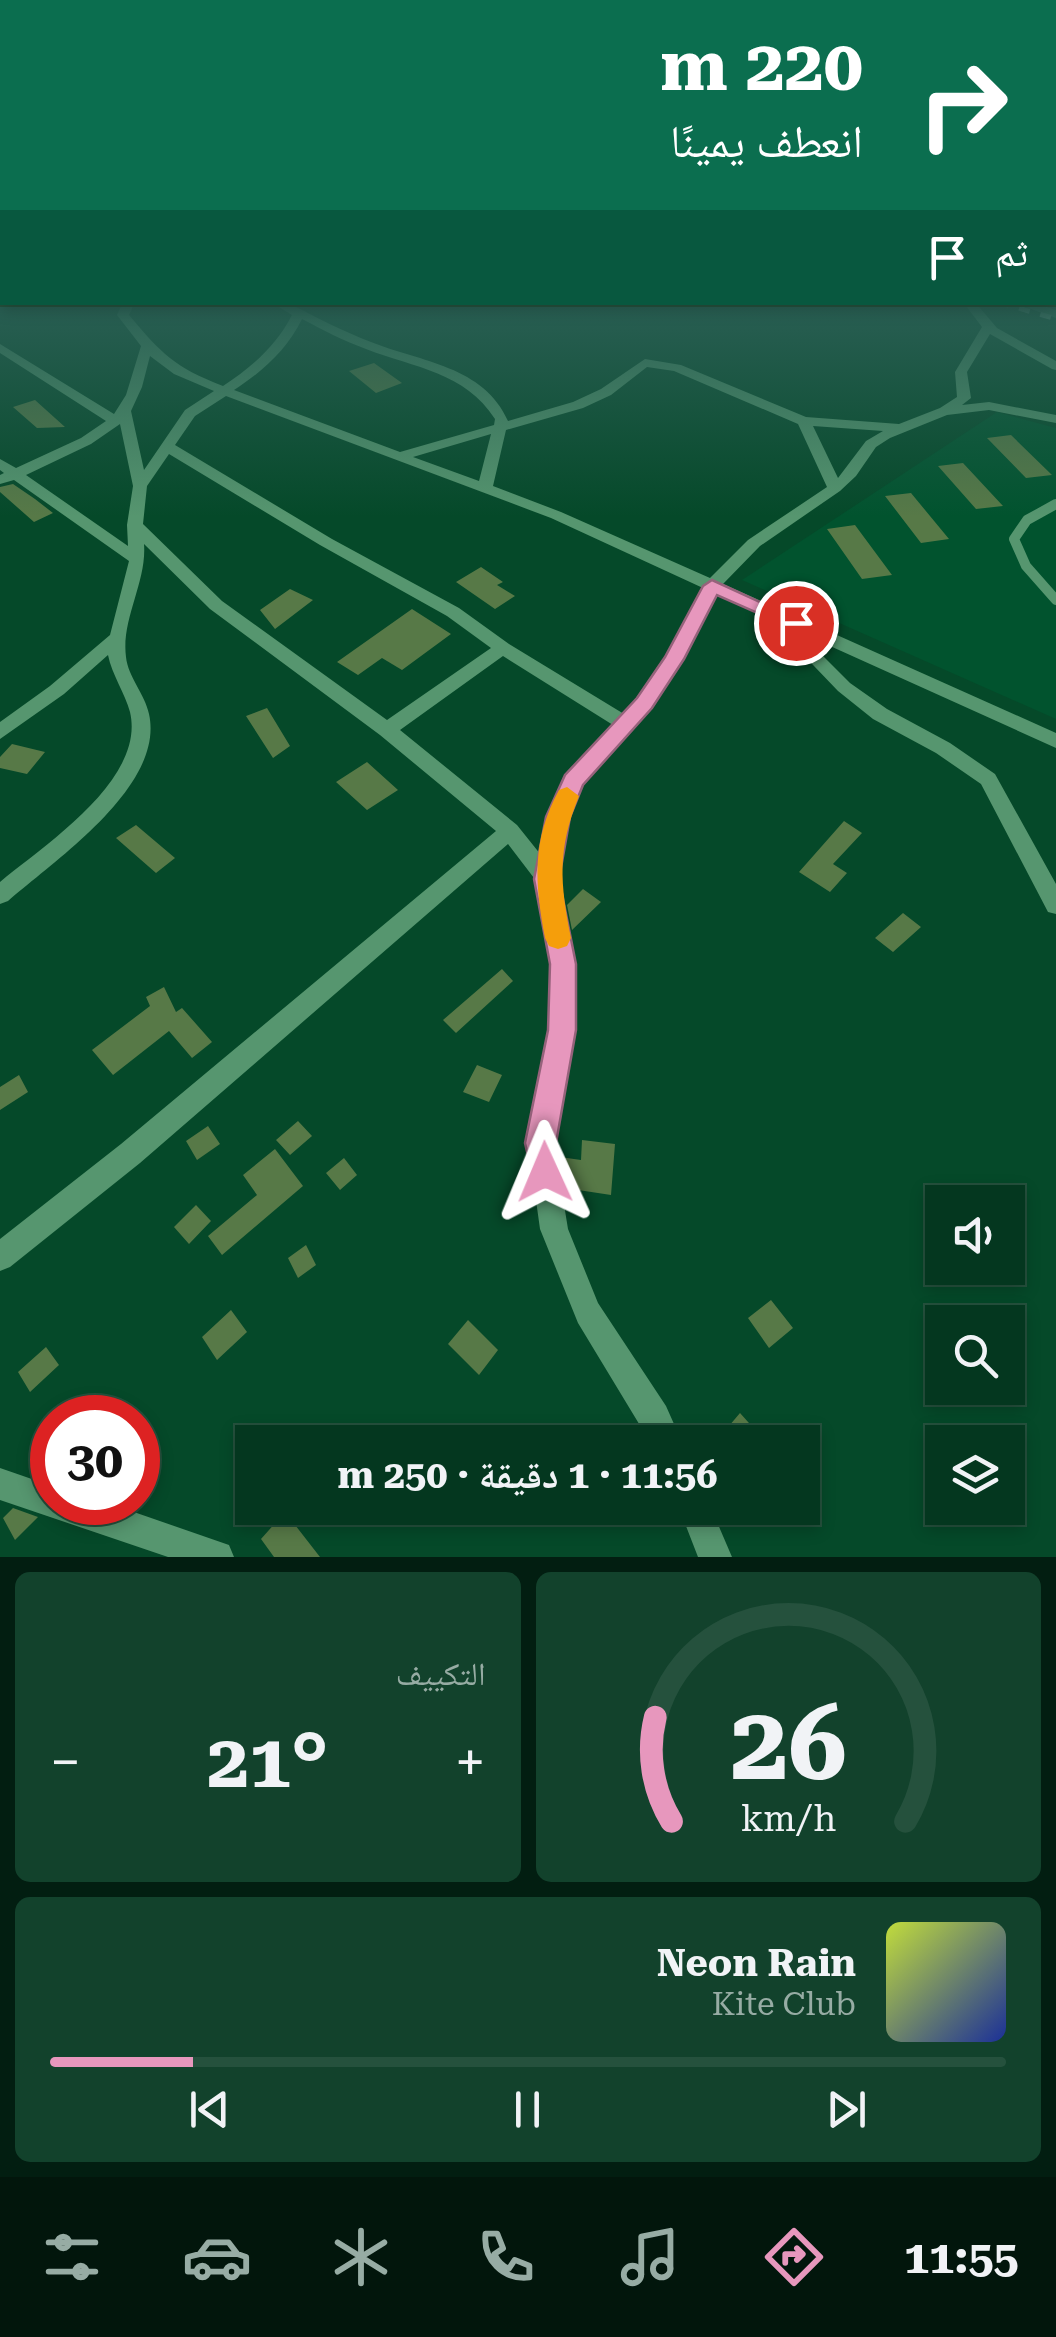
<!DOCTYPE html>
<html lang="ar">
<meta charset="utf-8">
<style>
:root{--surface:#04371f;--page:#12422c;--text:#f1f3f6;--muted:#97aca4;--line:#25513d;--accent:#e797bd}
body{margin:0;font-family:"Roboto Serif","Noto Naskh Arabic",serif;background:var(--page);color:var(--text);direction:rtl;height:100vh;display:flex;flex-direction:column;font-size:38px;white-space:nowrap}
*{box-sizing:border-box;margin:0}
p{font-size:32px;color:var(--muted)}
.icon{flex:none;width:55px;height:55px;fill:none;stroke:currentColor;stroke-width:2;stroke-linecap:round;stroke-linejoin:round}
.map{position:relative;height:1557px;overflow:hidden;direction:ltr}
.sheet{display:flex;flex-direction:column;gap:15px;padding:15px;background:#021e11;flex:1}
.sheet>*{flex:none}
.top-card{position:absolute;left:0px;top:0px;width:1058px;height:305px;box-shadow:0 5px 15px #0003,0 0 0 2px var(--line);direction:rtl;background:#0b6e4f;color:#fff;overflow:hidden}
.fabs{position:absolute;left:925px;top:1185px;display:grid;gap:20px}
.fabs a{display:grid;place-items:center;width:100px;height:100px;border-radius:0px;background:var(--surface);box-shadow:0 5px 15px #0003,0 0 0 2px var(--line);font-size:50px}
.speed{position:absolute;left:30px;top:1395px;display:flex;gap:20px;font-size:50px;font-weight:700;text-align:center}
.speed>*{display:grid;place-content:center;width:130px;height:130px;border-radius:50%;background:var(--surface);box-shadow:0 5px 15px #0003,0 0 0 2px var(--line);line-height:1}
.speed .limit{border:15px solid #d22;background:#fff;color:#111}
.pin{position:absolute;display:grid;place-items:center;width:85px;height:85px;color:#fff;margin:-42px;border:5px solid #fff;border-radius:50%;box-shadow:0 2px 10px #0007}
.me{position:absolute;width:110px;margin:-55px;rotate:359deg;stroke-linejoin:round;filter:drop-shadow(0 0 8px #0008)}
.turn{display:flex;align-items:center;gap:35px;height:210px;padding:0 30px;font-size:45px}
.turn .icon{width:130px;height:130px;stroke-width:2.5}
.turn b{display:block;font-size:70px;line-height:85px}
.then{display:flex;align-items:center;height:95px;padding:0 30px;background:#0003;gap:20px;font-size:38px}
.big{font-size:75px;font-weight:700;line-height:1.1}
.sheet .tile{flex:1;display:flex;flex-direction:column;justify-content:center;gap:15px;min-width:0;padding:0 35px;border-radius:15px;background:var(--page)}
.sheet .dial{align-items:center;gap:0}
.dial svg{height:260px;overflow:visible;fill:none;stroke:var(--line);stroke-width:7;stroke-linecap:round;text-anchor:middle}
.dial text{fill:var(--text);stroke:none}
.song{display:flex;align-items:center;gap:30px}
.cover{width:120px;height:120px;border-radius:15px;background:linear-gradient(135deg,hsl(70 70% 55%),hsl(230 70% 35%))}
.played{height:10px;border-radius:5px;background:linear-gradient(90deg,var(--accent) 15%,var(--line) 15%)}
.keys{display:flex;justify-content:space-around;direction:ltr}
.heat{display:flex;justify-content:space-between;align-items:center;font-size:55px;direction:ltr}
.sheet .tiles{flex:1;display:grid;gap:15px;grid-template-columns:1fr 1fr}
.tile:last-child{grid-column:span 2}
.trip{position:absolute;left:235px;top:1425px;width:585px;height:100px;border-radius:0px;background:var(--surface);box-shadow:0 5px 15px #0003,0 0 0 2px var(--line);font-weight:700;line-height:100px;text-align:center;direction:rtl}
.dock{display:flex;height:160px;justify-content:space-around;align-items:center;background:#02160c;color:var(--muted)}
.dock .icon{width:70px;height:70px}
.dock .selected{color:var(--accent)}
.dock b{font-size:45px;color:var(--text)}
.map>svg:first-child{display:block}
.built{fill:#01532e}
.building{fill:#577947}
.lines{fill:none;stroke-linecap:round;stroke-linejoin:round}
.lane{stroke:#56966f;stroke-width:10}
.street{fill:#56966f;fill-rule:evenodd}
.rail{stroke:#acd2bb;stroke-width:5;stroke-dasharray:11 11;stroke-linecap:butt}
.route{fill:#e797bd;stroke:#96627b;stroke-width:2.5}
.slow{fill:#f59e0b}
</style>
<div class="map">
<svg width="1056" height="1557" viewBox="0 0 1056 1557">
<rect width="100%" height="100%" fill="#054929"/>
<path class="built" d="M997,412L1056,428V719L742,580Z"/>
<path class="building" d="M374,363L402,383L376,393L349,371Z
M35,400L65,427L37,428L13,407Z
M1011,435L1052,475L1026,478L987,438Z
M963,463L1003,506L976,509L938,466Z
M13,484L35,499L53,513L34,522L0,492V487Z
M911,493L949,539L921,543L885,496Z
M855,525L892,575L862,579L827,529Z
M481,567L503,582L497,585L515,596L495,609L456,582Z
M290,589L313,600L275,629L260,610Z
M412,609L451,634L402,670L382,658L358,675L337,662Z
M267,708L290,746L273,758L246,716Z
M12,744L45,752L27,774L0,768V757Z
M367,762L398,790L367,810L336,782Z
M844,821L862,833L833,864L847,873L830,892L799,872Z
M136,825L175,858L156,873L116,838Z
M583,889L601,902L572,930L567,905Z
M903,913L921,927L893,952L875,938Z
M502,969L513,981L456,1033L443,1020Z
M164,987L176,1012L182,1008L212,1042L192,1058L169,1031L113,1075L92,1050L150,1006L146,997Z
M477,1065L502,1075L489,1102L463,1092Z
M19,1075L28,1092L0,1110V1087Z
M298,1121L312,1136L290,1155L276,1140Z
M208,1126L220,1144L197,1160L186,1141Z
M582,1140L615,1144L611,1195L565,1188L560,1157L581,1160Z
M275,1149L303,1186L222,1255L208,1236L257,1195L243,1175Z
M344,1158L357,1175L340,1190L326,1173Z
M196,1205L211,1221L189,1244L174,1227Z
M938,1222L942,1223V1282L923,1271Z
M306,1245L316,1265L298,1278L288,1258Z
M771,1300L793,1328L769,1348L748,1318Z
M231,1310L247,1332L217,1360L202,1337Z
M468,1320L498,1350L479,1375L448,1344Z
M46,1347L59,1365L30,1392L18,1372Z
M740,1413L766,1442H732L723,1433Z
M13,1508L38,1517L15,1540L3,1518Z
M285,1512L320,1557H274L261,1539Z"/>
<g class="lines">
<path class="lane" d="M1056,504L1027,520L1014,539L1026,566L1056,600"/>
<path class="street" d="M123,302H135L129,315C162,354 174,367 223,386C252,367 276,346 292,315L271,302H286C314,316 342,331 371,342C421,362 484,366 508,421L573,402L601,389L645,359L681,365L806,417L899,424L940,408L957,397L955,372L982,327L963,302H975L997,328L1056,361V370L1052,369L990,334L967,372L971,398L962,405L989,402L1056,415V423L989,410L947,415L890,438L876,447L856,476L840,491L760,546L723,584L1056,733V748L799,632L850,683L887,709L950,743L995,774L1056,884V914L1048,912L981,784L936,753L873,719L838,691L767,617L716,594L683,659L652,708L582,785L568,817L558,879L575,964L574,1030L554,1143L568,1229L598,1303L666,1406L682,1442H650L578,1323L540,1229L528,1143L550,1030L551,964L537,882L508,844L140,1163L10,1267L0,1271V1239L121,1144L496,831L380,735L210,609L144,544C147,582 121,619 126,657C128,677 145,694 149,714C165,786 55,860 8,901L0,904V882C44,845 146,780 130,712C125,693 112,675 108,655L64,694L0,739V722L50,686L110,635L129,561L14,480L0,484V475L4,473L0,470V459L16,468L81,438L106,421L0,353V344L114,414L126,395L141,346L117,315ZM302,319C323,330 344,341 366,349C415,368 465,372 495,419L494,425L400,452L234,390C262,372 287,350 302,319ZM150,356L174,374L214,391L185,410L144,470L131,411L142,387ZM647,367L674,371L798,424L827,487L748,540L710,578L561,512L493,486L506,430L583,408L611,395ZM226,396L551,518L703,588L666,658L624,714L509,644L459,608L332,539L175,445L195,416ZM120,424L133,486L127,525L128,546L26,475L91,444ZM813,426L883,431L866,441L838,478ZM491,434L479,481L413,457ZM169,454L320,545L447,616L491,648L387,720L222,601L143,524L147,486ZM503,656L613,725C567,774 553,787 541,855L517,825L400,730Z
M1012,302H1031L1056,310V318Z
M0,1468L52,1486V1502H105L229,1545L234,1557H168L0,1500Z
M679,1508H711L732,1557H698Z"/>
<path class="rail" d="M998,302L1056,319"/>
</g>
<linearGradient id="sky" x2="0" y2="1"><stop stop-color="#032817"/><stop offset="0.58" stop-color="#2a5f54"/><stop offset="1" stop-color="#2a5f54" stop-opacity="0"/></linearGradient>
<rect width="1056" height="517" fill="url(#sky)"/>
<path class="route" d="M712,580L806,623L803,627H789L717,595L684,659L652,708L583,785L570,817L559,879L576,964V1030L556,1143L560,1172L556,1182L545,1187L534,1182L525,1143L548,1030L550,964L534,879L546,817L565,775L637,698L665,657L703,586Z"/>
<path class="slow" d="M567,787L579,796C557,850 560,883 571,938L567,946L558,949L549,946L545,938C535,884 531,841 559,790Z"/>
</svg>
<div class="fabs">
<a><svg class="icon" aria-label="sound" viewBox="0 0 24 24"><path d="M4 9h4l5-4v14l-5-4H4zM17 9q2 3 0 6"/></svg></a>
<a><svg class="icon" aria-label="search" viewBox="0 0 24 24"><circle cx="10" cy="10" r="6"/><path d="M15 15l6 6"/></svg></a>
<a><svg class="icon" aria-label="layers" viewBox="0 0 24 24"><path d="M12 4l9 5-9 5-9-5zM3 14l9 5 9-5"/></svg></a>
</div>
<div class="speed"><div class="limit">30</div></div>
<div class="pin" style="left:796px;top:623px;background:#d93025"><svg class="icon" aria-label="arrive" viewBox="0 0 24 24"><path d="M6 21V4h12l-3 4 3 4H6"/></svg></div>
<svg class="me" style="left:545px;top:1172px" viewBox="-20 -20 40 40"><path d="M0-17L14 15 0 8-14 15z" fill="#e797bd" stroke="#fff" stroke-width="4"/></svg>
<div class="trip">11:56 · 1 دقيقة · 250 m</div>
<div class="top-card">
<div class="turn"><svg class="icon" aria-label="right" viewBox="0 0 24 24"><path d="M7 20v-9h11M14 6l5 5-5 5"/></svg><div><b>220 m</b>انعطف يمينًا</div></div>
<div class="then">ثم<svg class="icon" aria-label="arrive" viewBox="0 0 24 24"><path d="M6 21V4h12l-3 4 3 4H6"/></svg></div>
</div>
</div>
<section class="sheet">
<div class="tiles">
<div class="tile dial"><svg viewBox="0 0 100 80">
<path d="M14 69A42 42 0 1 1 86 69"/>
<path d="M14 69A42 42 0 0 1 9 37" stroke="#e797bd"/>
<text x="50" y="56" font-size="32" font-weight="700">26</text>
<text x="50" y="72" font-size="11">km/h</text>
</svg></div>
<div class="tile"><p>التكييف</p>
<div class="heat"><a>−</a><b class="big">21°</b><a>+</a></div>
</div>
<div class="tile">
<div class="song"><i class="cover"></i><div><b>Neon Rain</b><p>Kite Club</p></div></div>
<div class="played"></div>
<div class="keys"><svg class="icon" aria-label="previous" viewBox="0 0 24 24"><path d="M18 5L8 12l10 7zM5 5v14"/></svg><svg class="icon" aria-label="pause" viewBox="0 0 24 24"><path d="M8 5v14M16 5v14"/></svg><svg class="icon" aria-label="next" viewBox="0 0 24 24"><path d="M6 5l10 7-10 7zM19 5v14"/></svg></div>
</div>
</div>
</section>
<nav class="dock">
<b>11:55</b>
<svg class="icon selected" aria-label="directions" viewBox="0 0 24 24"><path d="M12 3l9 9-9 9-9-9zM9 14v-3h6M13 9l2 2-2 2"/></svg>
<svg class="icon" aria-label="music" viewBox="0 0 24 24"><path d="M9 18V5l10-2v13"/><circle cx="6" cy="18" r="3"/><circle cx="16" cy="16" r="3"/></svg>
<svg class="icon" aria-label="phone" viewBox="0 0 24 24"><path d="M5 4h4l2 5-3 2q2 4 5 5l2-3 5 2v4C11 20 4 13 5 4z"/></svg>
<svg class="icon" aria-label="climate" viewBox="0 0 24 24"><path d="M12 3v18M4 7l16 10M4 17L20 7"/></svg>
<svg class="icon" aria-label="car" viewBox="0 0 24 24"><path d="M5 17H2v-5l4-1 3-4h7l3 4 3 1v5h-3M9 17h6M6 11h13"/><circle cx="7" cy="17" r="2"/><circle cx="17" cy="17" r="2"/></svg>
<svg class="icon" aria-label="filters" viewBox="0 0 24 24"><path d="M4 7h16M4 17h16"/><circle cx="9" cy="7" r="2"/><circle cx="15" cy="17" r="2"/></svg>
</nav>
